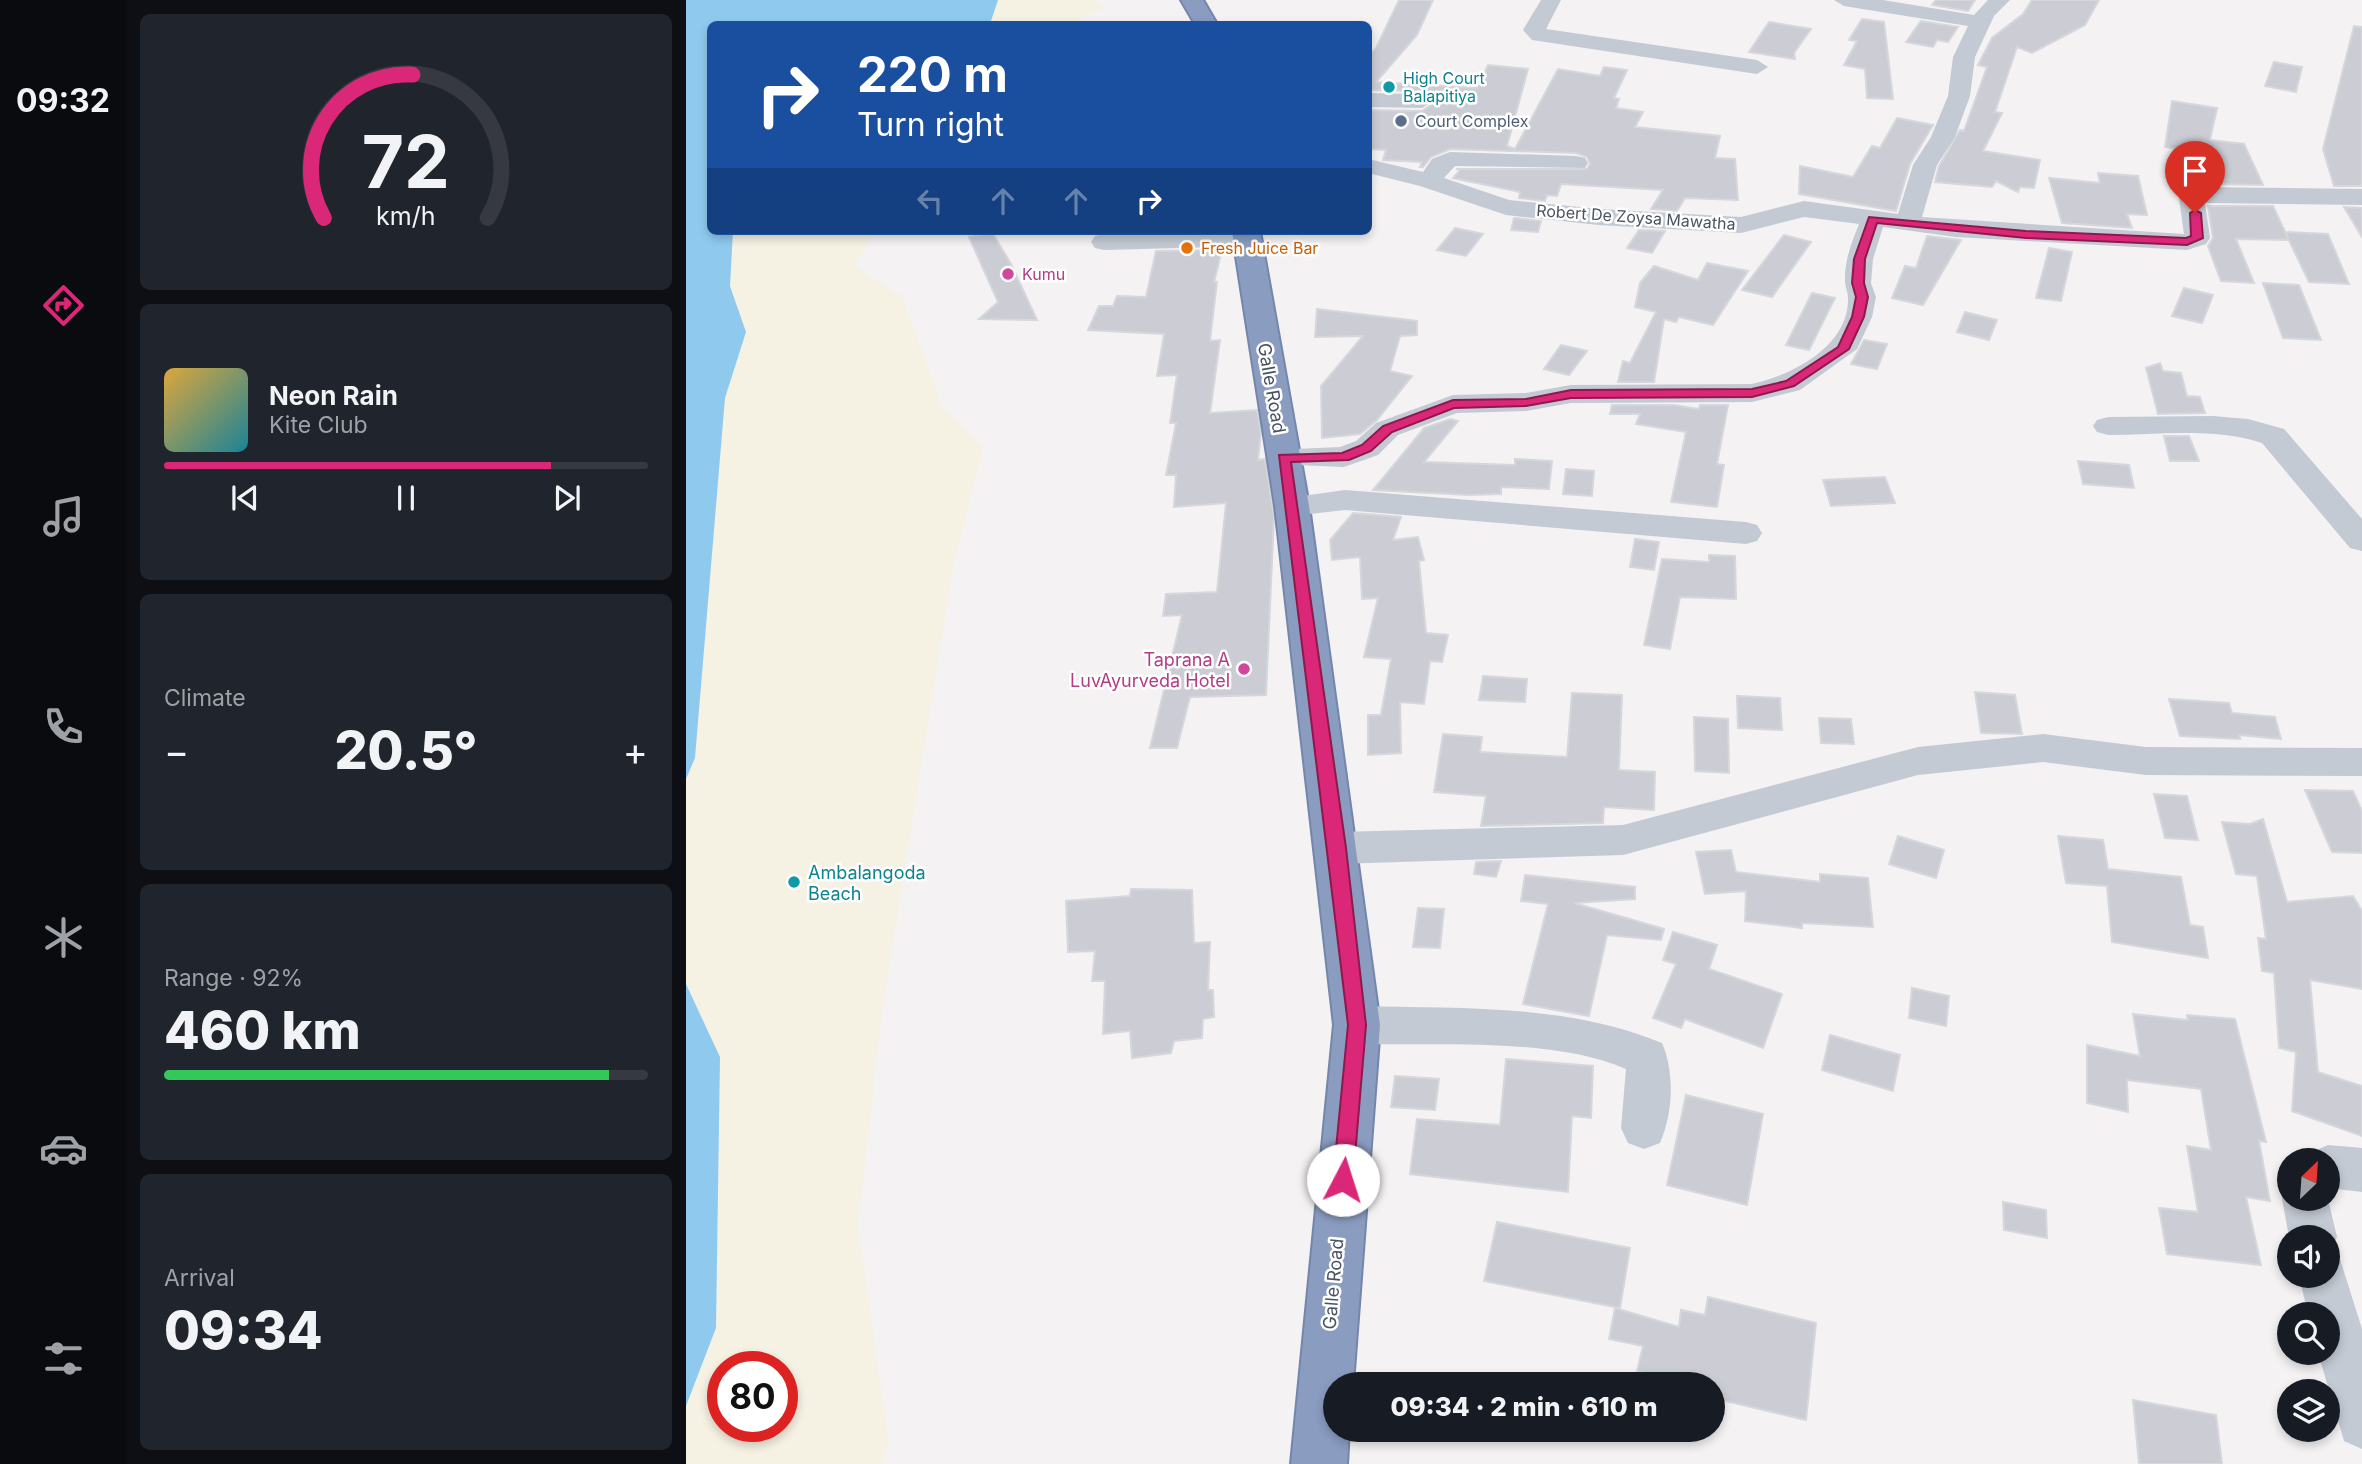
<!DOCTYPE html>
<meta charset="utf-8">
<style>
:root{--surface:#171b24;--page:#20242c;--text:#f1f3f6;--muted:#9ea1a6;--line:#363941;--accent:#db2777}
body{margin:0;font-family:Inter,sans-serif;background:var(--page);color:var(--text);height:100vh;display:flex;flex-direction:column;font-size:26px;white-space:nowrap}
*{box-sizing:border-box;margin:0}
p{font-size:23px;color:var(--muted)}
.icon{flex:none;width:38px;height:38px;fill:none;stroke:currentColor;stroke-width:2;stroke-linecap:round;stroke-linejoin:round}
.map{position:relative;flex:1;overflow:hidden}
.details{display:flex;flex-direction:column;gap:14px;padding:14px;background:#0d0f14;width:560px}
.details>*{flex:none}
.hud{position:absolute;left:21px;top:21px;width:665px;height:214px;border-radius:10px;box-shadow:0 4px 10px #0003;background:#1a4fa0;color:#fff;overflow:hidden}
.needle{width:46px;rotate:25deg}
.fabs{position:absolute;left:1591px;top:1148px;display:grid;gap:14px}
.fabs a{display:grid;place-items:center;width:63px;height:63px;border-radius:50%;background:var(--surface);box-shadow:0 4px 10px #0003;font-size:35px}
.speed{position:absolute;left:21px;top:1351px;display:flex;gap:14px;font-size:35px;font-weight:700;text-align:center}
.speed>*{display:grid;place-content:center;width:91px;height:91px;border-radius:50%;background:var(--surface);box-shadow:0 4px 10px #0003;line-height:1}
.speed .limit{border:10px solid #d22;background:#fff;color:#111}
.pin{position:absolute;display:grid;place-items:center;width:60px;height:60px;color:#fff;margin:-72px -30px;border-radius:50% 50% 50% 0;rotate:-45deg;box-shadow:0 0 7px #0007}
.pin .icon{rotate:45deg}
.me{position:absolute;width:77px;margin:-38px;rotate:5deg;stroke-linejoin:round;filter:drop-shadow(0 0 5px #0008)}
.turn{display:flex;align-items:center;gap:24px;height:147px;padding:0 35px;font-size:32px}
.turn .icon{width:91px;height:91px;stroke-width:2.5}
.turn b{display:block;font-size:49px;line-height:60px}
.lanes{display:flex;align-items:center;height:66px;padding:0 35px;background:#0003;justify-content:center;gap:35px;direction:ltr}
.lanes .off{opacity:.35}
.big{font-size:52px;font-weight:800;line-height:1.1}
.details .tile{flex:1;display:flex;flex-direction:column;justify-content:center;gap:10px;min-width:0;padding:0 24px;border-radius:10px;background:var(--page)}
.details .dial{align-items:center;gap:0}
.dial svg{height:182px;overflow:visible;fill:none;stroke:var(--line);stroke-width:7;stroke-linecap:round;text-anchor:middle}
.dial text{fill:var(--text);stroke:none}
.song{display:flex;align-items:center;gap:21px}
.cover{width:84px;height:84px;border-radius:10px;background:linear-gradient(135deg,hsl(40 70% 55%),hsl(190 70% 35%))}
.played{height:7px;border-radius:4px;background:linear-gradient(90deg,var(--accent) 80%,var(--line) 80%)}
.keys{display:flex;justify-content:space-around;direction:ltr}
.heat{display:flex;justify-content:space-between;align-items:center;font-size:38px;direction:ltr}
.charge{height:10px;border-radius:5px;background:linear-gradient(90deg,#34c759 92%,var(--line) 0)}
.trip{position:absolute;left:637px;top:1372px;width:402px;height:70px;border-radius:35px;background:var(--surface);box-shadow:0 4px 10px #0003;font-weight:800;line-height:70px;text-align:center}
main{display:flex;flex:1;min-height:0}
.dock{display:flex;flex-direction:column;width:126px;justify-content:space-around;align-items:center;background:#090b0e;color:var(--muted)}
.dock .icon{width:49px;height:49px}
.dock .selected{color:var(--accent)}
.dock b{font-size:32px;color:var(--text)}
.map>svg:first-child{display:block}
.sand{fill:#f5f2e4;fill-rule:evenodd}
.water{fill:#8fcaee}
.building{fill:#cccdd4;stroke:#d6d7dd;stroke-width:2}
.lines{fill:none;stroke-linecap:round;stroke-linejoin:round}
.highway-casing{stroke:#7586ac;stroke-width:4}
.minor{fill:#c3cad3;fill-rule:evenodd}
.highway{fill:#8a9cc0;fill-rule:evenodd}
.route{fill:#db2777;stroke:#8e194d;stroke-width:2}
.culture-dot{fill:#0f9aa8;stroke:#fff;stroke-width:2.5}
.service-dot{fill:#5c6f8a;stroke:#fff;stroke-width:2.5}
.food-dot{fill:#e8710a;stroke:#fff;stroke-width:2.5}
.hotel-dot{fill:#d1479c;stroke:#fff;stroke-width:2.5}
.labels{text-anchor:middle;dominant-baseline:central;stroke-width:5;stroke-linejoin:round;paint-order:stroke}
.far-culture-label{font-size:16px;fill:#0d838f;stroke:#fff;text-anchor:start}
.far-service-label{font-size:16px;fill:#4e5e75;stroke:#fff;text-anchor:start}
.far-street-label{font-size:16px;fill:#495260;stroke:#fff}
.far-food-label{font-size:16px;fill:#c56008;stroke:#fff;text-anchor:start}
.far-hotel-label{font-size:16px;fill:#b23c85;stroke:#fff;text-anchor:start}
.street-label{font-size:18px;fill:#495260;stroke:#fff}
.hotel-label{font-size:18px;fill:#b23c85;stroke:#fff;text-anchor:end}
.culture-label{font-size:18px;fill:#0d838f;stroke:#fff;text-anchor:start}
</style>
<main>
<nav class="dock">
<b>09:32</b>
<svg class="icon selected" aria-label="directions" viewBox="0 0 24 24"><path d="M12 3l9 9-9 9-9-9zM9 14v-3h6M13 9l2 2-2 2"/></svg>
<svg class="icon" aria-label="music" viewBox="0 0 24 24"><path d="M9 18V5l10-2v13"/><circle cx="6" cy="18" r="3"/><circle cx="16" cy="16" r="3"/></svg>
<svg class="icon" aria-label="phone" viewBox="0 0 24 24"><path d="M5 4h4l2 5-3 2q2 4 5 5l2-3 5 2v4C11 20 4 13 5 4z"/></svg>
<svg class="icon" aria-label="climate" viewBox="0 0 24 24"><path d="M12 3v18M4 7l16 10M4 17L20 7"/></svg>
<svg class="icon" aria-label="car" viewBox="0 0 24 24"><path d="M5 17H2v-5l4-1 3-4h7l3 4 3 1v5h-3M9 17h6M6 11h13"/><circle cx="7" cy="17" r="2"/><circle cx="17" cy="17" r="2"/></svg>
<svg class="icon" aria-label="filters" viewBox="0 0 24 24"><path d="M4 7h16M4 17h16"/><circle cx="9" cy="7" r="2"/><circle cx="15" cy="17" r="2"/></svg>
</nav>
<section class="details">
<div class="tile dial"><svg viewBox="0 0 100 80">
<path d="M14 69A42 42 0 1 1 86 69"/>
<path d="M14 69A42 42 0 0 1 53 6" stroke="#db2777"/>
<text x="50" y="56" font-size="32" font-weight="700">72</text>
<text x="50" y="72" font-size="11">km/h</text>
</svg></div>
<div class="tile">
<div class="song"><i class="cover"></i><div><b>Neon Rain</b><p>Kite Club</p></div></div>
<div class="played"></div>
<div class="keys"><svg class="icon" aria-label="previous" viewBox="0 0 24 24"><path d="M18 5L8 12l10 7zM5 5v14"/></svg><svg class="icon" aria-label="pause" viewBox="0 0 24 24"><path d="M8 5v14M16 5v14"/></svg><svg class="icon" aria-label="next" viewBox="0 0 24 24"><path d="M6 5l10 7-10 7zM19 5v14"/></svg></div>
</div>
<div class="tile"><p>Climate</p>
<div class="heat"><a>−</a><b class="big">20.5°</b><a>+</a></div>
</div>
<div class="tile"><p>Range · 92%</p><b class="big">460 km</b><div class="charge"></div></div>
<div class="tile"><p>Arrival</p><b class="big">09:34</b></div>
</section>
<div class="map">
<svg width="1676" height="1464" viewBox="0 0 1676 1464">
<rect width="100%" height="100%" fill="#f4f2f2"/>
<path class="sand" d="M312,0H410L419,7L385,24H304Z
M47,231H190L168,266L216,296L255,404L297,446L267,567L197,1005L172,1224L203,1446L193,1464H0V1406L30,1328L34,1058L0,984V779L9,758L39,398L60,332L44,286ZM37,1367H96V1426H37Z"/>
<path class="water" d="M0,0H312L304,24H24V231H47L44,286L60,332L39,398L9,758L0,779Z
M0,984L34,1057L30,1328L0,1406Z"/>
<path class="building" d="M713,0H747L731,35L690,82L791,88L802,65L842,69L821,146L829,149L872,69L914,76L918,67L941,70L928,98L933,99L930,108L957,112L949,127L1034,136L1029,158L1049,159L1052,200L999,198L991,211L965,209L977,190L875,184L871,196L861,195L859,201L833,198L834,192L767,178L775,169H770H901L904,164L901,157L890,153L764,149L745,157L737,167H734L736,162L697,160L700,150L682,149V110L736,111L749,102L736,91L682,90V57L690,48Z
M1250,0H1289L1282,11L1246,5Z
M1346,0H1413L1399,25L1346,53L1331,47L1309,112L1316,113L1297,151L1354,160L1348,188L1334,187L1332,192L1310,181L1306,187L1249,182L1253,166L1274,130L1278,131L1301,67L1292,65L1306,38L1337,14Z
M1176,19L1198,22L1207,99L1181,98L1179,69L1158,65L1171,41L1163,40Z
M1235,21L1272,27L1262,42L1251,40L1247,47L1220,42Z
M1083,22L1125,29L1108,53L1109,59L1063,52Z
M1668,26L1676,27V186H1648L1637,149Z
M1588,62L1616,67L1610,92L1579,86Z
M1486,101L1531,108L1524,140L1558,144L1577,185L1514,184L1502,151L1479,147Z
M1211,118L1247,125L1224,164L1210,211L1113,194L1114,166L1167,177L1186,146L1194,148Z
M1412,173L1452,176L1461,215L1441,214L1446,228L1376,223L1363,178L1414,183Z
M1522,206H1587L1603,240L1550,239L1568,283L1535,281L1522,246L1527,238Z
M1658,207L1676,208V237Z
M828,218L855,221L852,232L825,230Z
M769,228L797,234L780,256L751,250Z
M953,230L979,231L966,253L941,248Z
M306,232L325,264L351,320L293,319L312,302L283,237Z
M1599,232L1642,234L1663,284L1623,282Z
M1098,235L1125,242L1086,297L1056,290Z
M1241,236L1275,240L1237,305L1206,298L1219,266L1230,268Z
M1363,248L1386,252L1375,301L1350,298Z
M536,250L528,282H531L524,341L534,340L524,413L571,410L575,431L572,460L579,459L588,516L580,695L504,697L491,748H464L496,615L477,616L480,594L531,592L540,503L488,507L490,475H480L490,423H484L491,375L471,376L478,334L402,330L413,306H427L431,296L460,297L470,251Z
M1021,263L1062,271L1027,325L993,317L990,322L978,319L968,382H932L937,361L944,363L970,312L949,307L954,283L968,266L1012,280Z
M1577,283L1613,285L1635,340L1597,338Z
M1498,288L1527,295L1516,323L1486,316Z
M1126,293L1149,298L1123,350L1100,345Z
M631,309L731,321V335L714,336L704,371L726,376L691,420L674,434L636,438L635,386L677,336L629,337Z
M1279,312L1311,320L1303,340L1271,332Z
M1178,340L1201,344L1191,369L1165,364Z
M875,345L901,351L883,375L858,369Z
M1474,363L1477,371L1495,373L1501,396L1514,397L1519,413L1472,414L1460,368Z
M926,405H988L1013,409L1014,405H1042L1031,464L1038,465L1031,507L985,502L1000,432L950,424L954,414H924Z
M764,419L772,421L738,462L829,465V459L866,461L863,489L815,487V494L783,495L687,490L738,428Z
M1478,436H1503L1513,461H1484Z
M1392,461L1443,465L1448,488L1397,484Z
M880,469L908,471L906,496L877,494Z
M1199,477L1209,503L1145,506L1137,480Z
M667,513L715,517L707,540L732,537L738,560L733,561L740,633L762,635L756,662L744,661L738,704L714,702L715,753L682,755V715H695L705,659L678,657L692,598L676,599L674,557L646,560L644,540Z
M949,539L973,542L968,570L944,567Z
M1023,555L1049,556L1050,599L994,597L984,649L958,645L976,559L1023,562Z
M797,676L841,679L839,702L793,700Z
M1289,692L1329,695L1336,734L1295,733Z
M886,693L936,695L933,770L969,772L968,810L918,807L917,823L795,826L800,796L748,792L757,734L796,737L794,752L881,757Z
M1051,696L1094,698L1096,730L1052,728Z
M1483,699L1543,703L1546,713L1589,717L1595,739L1553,735L1554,739L1494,736Z
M1008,717L1042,719L1043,773L1009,771Z
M1133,718L1165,719L1168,744L1135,743Z
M1619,790L1667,791L1676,811V853L1646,852Z
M1468,794L1501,796L1512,840L1479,838Z
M1577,819L1601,902L1667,896L1676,911V989L1624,980L1632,1072L1676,1086V1136L1606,1111L1610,1052L1593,1048L1588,973L1576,971L1572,938L1580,939L1571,876L1550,874L1536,822L1564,824Z
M1212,836L1258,850L1250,878L1203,864Z
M1372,836L1417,840L1422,869L1495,877L1504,925L1517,927L1522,958L1426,942L1421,886L1380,883Z
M1045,850L1050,872L1134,882V874L1182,878L1187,927L1116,923V928L1059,921L1060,891L1019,894L1010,852Z
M815,861L810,877L788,874L790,862Z
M839,875L949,887V899L888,903L978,929L975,940L921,935L903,1016L837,1004L862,904L835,901Z
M445,889L506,890L508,943L524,942L522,990H527L528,1017L517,1019L516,1038L488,1041L485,1053L446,1058L444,1031L417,1034L419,981H406L409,951L382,952L380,901L444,896Z
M732,908L758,909L754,948L727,947Z
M987,932L1031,945L1023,969L1096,994L1077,1048L999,1019L995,1028L967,1018L990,964L977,960Z
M1226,988L1263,996L1260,1026L1223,1018Z
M1447,1014L1502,1020L1501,1015L1549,1019L1580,1142L1573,1141L1584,1201L1560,1197L1575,1265L1481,1254L1473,1208L1512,1212L1501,1146L1525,1150L1515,1089L1441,1080L1442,1112L1401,1103V1045L1454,1056Z
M1144,1035L1214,1055L1207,1091L1136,1070Z
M820,1059L907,1066L905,1118L886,1116L882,1192L724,1174L731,1119L814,1125Z
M709,1076L753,1079L749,1110L705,1107Z
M1000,1095L1077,1114L1061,1205L981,1185Z
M1317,1202L1360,1210L1361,1238L1318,1230Z
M811,1222L944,1248L934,1308L798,1281Z
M1022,1297L1130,1323L1120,1420L1027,1398V1384H996L951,1371L957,1346L923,1339L929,1308L993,1327L995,1310L1019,1315Z
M1447,1400L1530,1415L1536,1464H1453Z"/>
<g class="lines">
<g class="highway-casing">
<path id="highway" d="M495,0H517L531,24H509Z
M546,231H574L623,506L694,1025L667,1384H649V1430H663L661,1464H605L648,1025L589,506Z"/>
</g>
<path class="minor" d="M855,0H875L860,29L1071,60L1082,67L1071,74L846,40L837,30Z
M1148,0H1197L1288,15L1302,0H1324L1308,16L1289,57L1284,96L1269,137L1251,165L1236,217L1498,234L1493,198L1500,190L1509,187L1676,189V205L1519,203L1524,238L1520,244L1501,250L1270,237L1197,227L1187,259L1185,283L1190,297L1186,317L1171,349L1114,390L1066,402L885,403L840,411L771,413L712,435L692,455L658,467L587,464L583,457L587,450L654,447L670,441L690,423L767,395L840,393L885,385L1066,384C1106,375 1164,346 1162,297C1162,292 1159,287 1159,281C1158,261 1166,242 1173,224L1118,217L1055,233L913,225L820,215L734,186L682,173V159L737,172L746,159L764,152L890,156L899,158L902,163L899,168L769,166L758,178L823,200L913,209L1055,217L1118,201L1212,214L1227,165L1245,137L1262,96L1267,57L1282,26L1158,6Z
M682,93L736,94L747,101L736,108L682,107Z
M560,232L569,234L573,240L569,246L418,250L409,248L405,242L409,236L418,234Z
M1527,416L1562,419L1598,429L1676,519V551L1664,548L1576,443C1528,427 1472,435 1422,435L1411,432L1407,426L1411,420L1422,417Z
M659,490L1060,522L1071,525L1076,533L1071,541L1060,544L659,510L606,516L595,513L590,506L595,499Z
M1357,734L1460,747L1676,748V776L1460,775L1357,762L1232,775L937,855L651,864L637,859L631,848L637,837L651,832L937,825L1232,747Z
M671,1006C774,1009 878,1003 976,1043C989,1073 987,1113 974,1143L958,1149L942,1143L935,1128L940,1069C866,1037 751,1046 671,1044L656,1038L649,1025L656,1012Z
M1642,1145L1676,1148V1192L1642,1188V1160H1622L1626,1152Z
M1602,1183L1603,1199H1642L1651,1237L1642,1254L1654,1259L1676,1329V1449L1658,1441L1632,1353H1642V1314H1622L1613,1276H1642V1237H1603L1596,1199Z"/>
<use href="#highway" class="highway"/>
</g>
<path class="route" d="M1509,210L1515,213L1517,238L1501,245L1340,238L1191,223L1179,259L1178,283L1182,297L1178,317L1163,349L1108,386L1066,397L885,398L840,406L768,408L706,432L685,451L663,460L605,462L660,848L680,1025L667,1180L664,1187L657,1190L650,1187L647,1180L662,1025L593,455L656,453L676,445L697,426L767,400L840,399L885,390L1066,389L1100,381L1152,347L1166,317L1170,297L1166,283L1168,259L1183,217L1340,231L1500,238L1505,236L1504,213Z"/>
<g class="culture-dot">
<circle cx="703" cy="87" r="7"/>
<circle cx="108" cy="882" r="7"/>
</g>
<circle class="service-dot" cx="715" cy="121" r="7"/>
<circle class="food-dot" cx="501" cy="248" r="7"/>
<g class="hotel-dot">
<circle cx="322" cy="274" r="7"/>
<circle cx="558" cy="669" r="7"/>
</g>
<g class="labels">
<g class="far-culture-label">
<text x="717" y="78">High Court<tspan x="717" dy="18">Balapitiya</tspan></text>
</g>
<g class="far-service-label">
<text x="729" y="121">Court Complex</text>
</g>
<g class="far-street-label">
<text transform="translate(950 217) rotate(4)">Robert De Zoysa Mawatha</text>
</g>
<g class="far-food-label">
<text x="515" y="248">Fresh Juice Bar</text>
</g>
<g class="far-hotel-label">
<text x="336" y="274">Kumu</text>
</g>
<g class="street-label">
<text transform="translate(586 388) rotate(80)">Galle Road</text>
<text transform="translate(647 1284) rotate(-85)">Galle Road</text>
</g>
<g class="hotel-label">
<text x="544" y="659">Taprana A<tspan x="544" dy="21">LuvAyurveda Hotel</tspan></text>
</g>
<g class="culture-label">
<text x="122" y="872">Ambalangoda<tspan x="122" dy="21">Beach</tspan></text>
</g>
</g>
</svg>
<div class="fabs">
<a><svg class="needle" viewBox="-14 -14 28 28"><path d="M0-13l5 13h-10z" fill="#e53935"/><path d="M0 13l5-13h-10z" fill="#9ea1a6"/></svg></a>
<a><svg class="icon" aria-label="sound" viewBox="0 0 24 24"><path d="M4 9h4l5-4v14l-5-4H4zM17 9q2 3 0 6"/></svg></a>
<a><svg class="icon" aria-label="search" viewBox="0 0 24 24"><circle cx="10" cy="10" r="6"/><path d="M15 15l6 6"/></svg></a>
<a><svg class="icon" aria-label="layers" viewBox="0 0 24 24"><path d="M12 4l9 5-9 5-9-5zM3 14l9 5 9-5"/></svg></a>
</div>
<div class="speed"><div class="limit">80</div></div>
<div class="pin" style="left:1509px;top:213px;background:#d93025"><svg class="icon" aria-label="arrive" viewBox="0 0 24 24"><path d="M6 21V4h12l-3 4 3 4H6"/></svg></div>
<svg class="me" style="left:657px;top:1180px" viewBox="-20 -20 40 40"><circle r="19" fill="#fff"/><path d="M0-13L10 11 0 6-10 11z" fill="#db2777"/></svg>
<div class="trip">09:34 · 2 min · 610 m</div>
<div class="hud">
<div class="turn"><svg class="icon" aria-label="right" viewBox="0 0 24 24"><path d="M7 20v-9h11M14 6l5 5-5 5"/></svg><div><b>220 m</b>Turn right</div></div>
<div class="lanes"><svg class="icon off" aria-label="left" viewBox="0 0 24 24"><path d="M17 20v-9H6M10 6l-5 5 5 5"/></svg><svg class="icon off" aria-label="ahead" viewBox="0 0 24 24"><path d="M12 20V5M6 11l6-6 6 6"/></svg><svg class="icon off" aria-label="ahead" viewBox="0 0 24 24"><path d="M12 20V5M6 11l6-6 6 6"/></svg><svg class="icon" aria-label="right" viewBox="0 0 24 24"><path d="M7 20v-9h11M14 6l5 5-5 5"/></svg></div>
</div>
</div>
</main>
